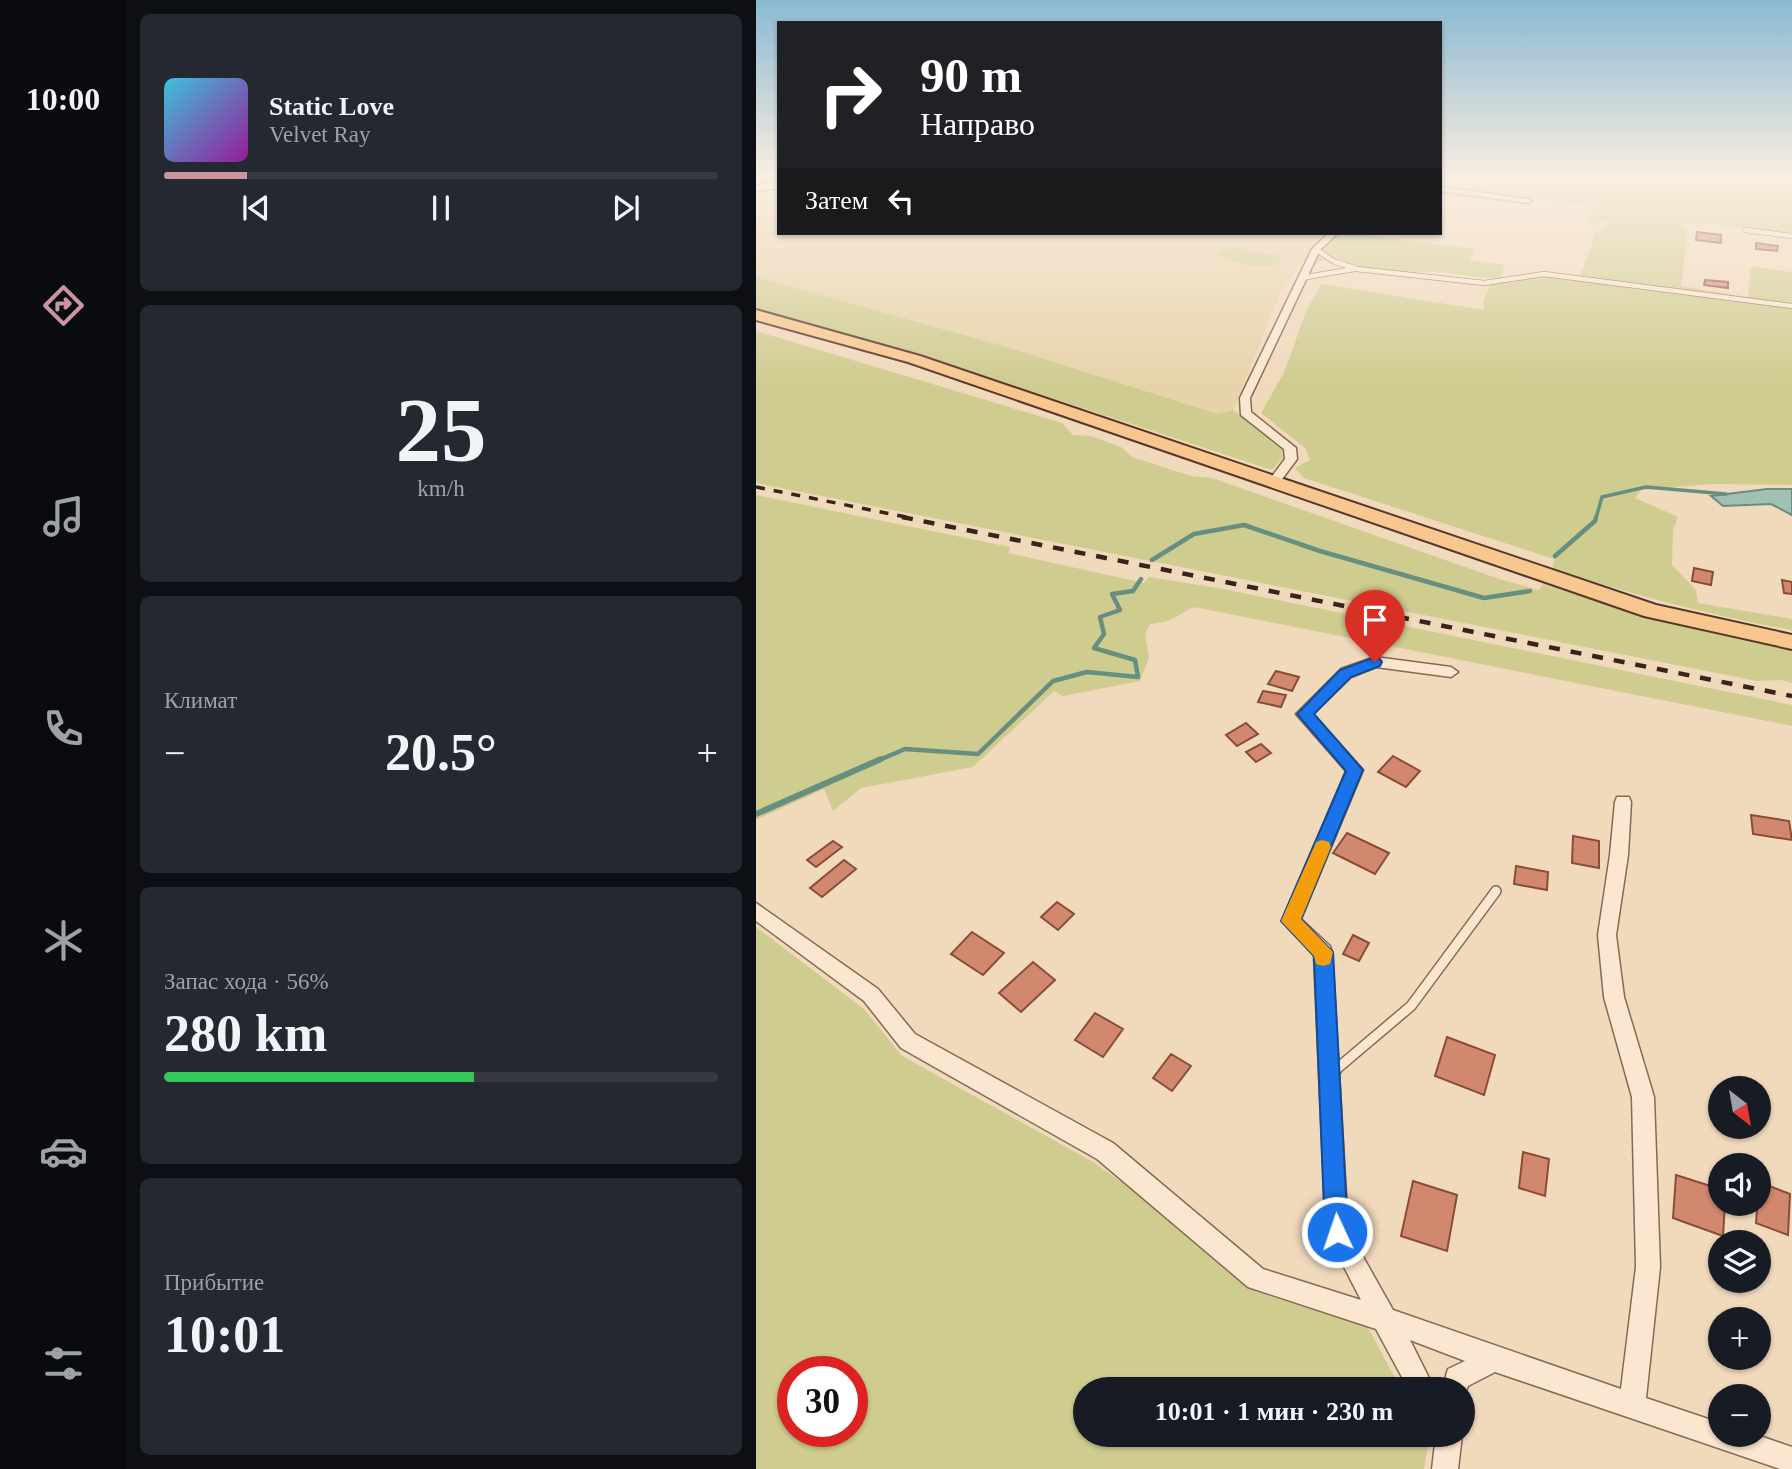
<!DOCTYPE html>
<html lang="ru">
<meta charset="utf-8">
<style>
:root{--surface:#171b24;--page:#242831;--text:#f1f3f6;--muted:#9ea1a6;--line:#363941;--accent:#cb949f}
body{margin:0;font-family:Georgia,serif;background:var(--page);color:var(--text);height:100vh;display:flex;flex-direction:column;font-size:26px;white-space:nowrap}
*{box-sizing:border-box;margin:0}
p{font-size:23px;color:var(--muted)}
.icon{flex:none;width:38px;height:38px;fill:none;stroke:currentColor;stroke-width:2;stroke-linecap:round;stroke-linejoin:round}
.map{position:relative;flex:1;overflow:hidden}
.drawer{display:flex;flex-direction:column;gap:14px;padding:14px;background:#0d0f14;width:630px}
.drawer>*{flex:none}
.banner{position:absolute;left:21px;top:21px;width:665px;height:214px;border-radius:0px;box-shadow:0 2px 5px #0004;background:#202124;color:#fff;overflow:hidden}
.needle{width:46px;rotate:149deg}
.buttons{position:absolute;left:952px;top:1076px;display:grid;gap:14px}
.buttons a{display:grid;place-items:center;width:63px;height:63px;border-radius:50%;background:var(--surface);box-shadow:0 2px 5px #0004;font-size:35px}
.speed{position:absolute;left:21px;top:1356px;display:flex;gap:14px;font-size:35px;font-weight:700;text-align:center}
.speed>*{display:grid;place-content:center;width:91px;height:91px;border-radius:50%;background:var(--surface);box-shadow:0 2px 5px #0004;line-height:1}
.speed .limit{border:10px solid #d22;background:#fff;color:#111}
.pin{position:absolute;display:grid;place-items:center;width:60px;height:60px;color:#fff;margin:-72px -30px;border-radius:50% 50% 50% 0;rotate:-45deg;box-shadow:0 0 7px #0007}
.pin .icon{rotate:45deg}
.me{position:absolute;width:77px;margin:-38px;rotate:357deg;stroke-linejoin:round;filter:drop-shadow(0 0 5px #0008)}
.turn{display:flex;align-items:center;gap:24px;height:147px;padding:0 28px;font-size:32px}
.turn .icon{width:91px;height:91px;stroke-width:2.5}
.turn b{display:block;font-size:49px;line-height:60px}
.then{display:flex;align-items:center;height:66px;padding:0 28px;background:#0003;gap:14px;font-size:26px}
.big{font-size:52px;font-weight:600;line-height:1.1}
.drawer .tile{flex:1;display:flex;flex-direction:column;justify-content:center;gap:10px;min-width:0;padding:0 24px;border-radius:10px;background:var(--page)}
.drawer .dial{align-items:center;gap:0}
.dial b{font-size:91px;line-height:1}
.song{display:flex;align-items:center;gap:21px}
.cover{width:84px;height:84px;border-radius:10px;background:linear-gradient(135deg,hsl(190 70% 55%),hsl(300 70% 35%))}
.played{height:7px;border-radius:4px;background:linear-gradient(90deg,var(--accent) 15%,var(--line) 15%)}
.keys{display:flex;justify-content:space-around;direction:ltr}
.heat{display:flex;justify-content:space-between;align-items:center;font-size:38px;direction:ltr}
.charge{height:10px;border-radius:5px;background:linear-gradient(90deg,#34c759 56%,var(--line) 0)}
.trip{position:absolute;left:317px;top:1377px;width:402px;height:70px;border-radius:35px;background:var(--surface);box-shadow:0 2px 5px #0004;font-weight:600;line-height:70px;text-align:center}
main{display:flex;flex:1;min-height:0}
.menu{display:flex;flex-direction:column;width:126px;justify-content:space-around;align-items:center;background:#090b0e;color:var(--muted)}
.menu .icon{width:49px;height:49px}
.menu .selected{color:var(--accent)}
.menu b{font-size:32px;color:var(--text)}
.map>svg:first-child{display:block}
.farmland{fill:#e7d3a9}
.green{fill:#cfcc90;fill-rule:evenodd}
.water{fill:#a0c1b2;stroke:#678f7f;stroke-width:2}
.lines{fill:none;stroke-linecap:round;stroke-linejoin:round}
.stream-far2{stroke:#678f7f;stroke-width:3.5}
.stream-far1{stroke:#678f7f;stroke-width:4.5}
.stream{stroke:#678f7f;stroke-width:6}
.building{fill:#d2886f;stroke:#8a4c39;stroke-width:2}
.service-far2-casing{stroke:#896854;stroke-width:6}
.service-far1-casing{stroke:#896854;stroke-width:12}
.service-casing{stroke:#896854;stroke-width:15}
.minor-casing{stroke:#896854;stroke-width:3}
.tertiary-casing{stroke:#896854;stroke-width:4}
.primary-casing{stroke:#56372a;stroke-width:4}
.service-far2{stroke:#fbe7d0;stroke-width:4.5}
.service-far1{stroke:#fbe7d0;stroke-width:9}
.service{stroke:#fbe7d0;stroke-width:11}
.minor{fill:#fbe7d0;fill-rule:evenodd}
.tertiary{fill:#fbe7d0;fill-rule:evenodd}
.primary{fill:#f8c790;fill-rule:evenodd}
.rail-far1{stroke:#37241a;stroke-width:3.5;stroke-dasharray:9 9;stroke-linecap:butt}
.rail{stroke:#37241a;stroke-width:4.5;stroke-dasharray:11 11;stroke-linecap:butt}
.route{fill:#1a73e8;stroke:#114b97;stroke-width:2}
.slow{fill:#f59e0b}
</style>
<main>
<nav class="menu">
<b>10:00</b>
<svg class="icon selected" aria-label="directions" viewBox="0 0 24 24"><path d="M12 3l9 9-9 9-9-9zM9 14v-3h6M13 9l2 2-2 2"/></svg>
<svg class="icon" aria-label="music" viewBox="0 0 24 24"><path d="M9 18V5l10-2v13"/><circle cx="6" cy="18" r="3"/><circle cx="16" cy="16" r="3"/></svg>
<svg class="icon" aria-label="phone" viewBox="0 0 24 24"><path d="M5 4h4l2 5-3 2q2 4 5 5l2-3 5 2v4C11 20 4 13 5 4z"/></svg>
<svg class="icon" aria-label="climate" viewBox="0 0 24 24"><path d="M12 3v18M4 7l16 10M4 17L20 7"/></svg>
<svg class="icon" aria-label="car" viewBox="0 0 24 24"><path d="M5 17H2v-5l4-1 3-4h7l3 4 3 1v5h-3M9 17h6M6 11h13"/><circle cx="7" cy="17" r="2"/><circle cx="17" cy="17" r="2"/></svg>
<svg class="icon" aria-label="filters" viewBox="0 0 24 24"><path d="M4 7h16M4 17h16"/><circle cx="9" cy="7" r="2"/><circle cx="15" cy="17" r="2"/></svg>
</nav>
<section class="drawer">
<div class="tile">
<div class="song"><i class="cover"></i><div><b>Static Love</b><p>Velvet Ray</p></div></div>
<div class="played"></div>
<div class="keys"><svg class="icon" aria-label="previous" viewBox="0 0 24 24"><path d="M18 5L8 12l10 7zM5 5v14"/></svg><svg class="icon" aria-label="pause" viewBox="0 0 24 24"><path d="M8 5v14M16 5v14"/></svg><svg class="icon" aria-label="next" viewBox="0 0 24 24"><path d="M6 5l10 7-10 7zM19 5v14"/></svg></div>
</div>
<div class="tile dial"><b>25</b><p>km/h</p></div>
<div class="tile"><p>Климат</p>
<div class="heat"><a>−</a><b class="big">20.5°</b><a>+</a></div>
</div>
<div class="tile"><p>Запас хода · 56%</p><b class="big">280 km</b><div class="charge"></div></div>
<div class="tile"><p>Прибытие</p><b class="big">10:01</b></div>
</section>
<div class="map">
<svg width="1036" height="1469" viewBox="0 0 1036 1469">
<rect width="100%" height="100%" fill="#f1d9bc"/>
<path class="farmland" d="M0,179H23V233H573L556,248L525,291L477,410L463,414L244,345L0,277Z"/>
<path class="green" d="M684,179H1036V234L950,223L928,225L932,229L925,286L992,297L995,266L1036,272V485L955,484L885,490L879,498L922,517L917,530L916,565L940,590L942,603L1036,619V630C954,616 876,594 797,569L798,559L548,478L539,468L554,460L549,448L505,413L528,373L549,314L565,284L728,310L727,302L735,283L777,275L817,278L890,291V288L824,276L840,232L857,220L831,225L838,206L684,187Z
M583,233H618L617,236L719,249L714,260L748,265L744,277C723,279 701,273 680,272C642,270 602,273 567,260L557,265L566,247Z
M477,247L526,257L523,264C500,267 479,266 460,254Z
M0,277L244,345L462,414L477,410L526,448L527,457L516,470L165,355L0,308Z
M0,331L306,423L317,435L335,436L365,447L376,457L435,476L456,478L746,580L783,590L787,584C871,612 949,634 1036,650V683L1025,680L1001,681L0,483Z
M0,495L254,547L252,553L388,583L393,577L462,588L1036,705V726L438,607L412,621L394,624L389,634L393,658L384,681L307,696L298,691L217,767L105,788L77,811L68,789L0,820Z
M0,927L108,1009L146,1056L337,1162L398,1205L501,1292L611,1326L645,1389L329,1390V1435H670L673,1440L668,1469H0ZM37,1372H96V1432H37Z"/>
<path class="water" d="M1011,489H1036V515L1015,504L967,506L955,496Z"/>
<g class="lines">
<path class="stream-far2" d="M840,518L846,497L890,487L970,494"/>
<path class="stream-far1" d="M799,556L839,521L840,517
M396,560L438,534L488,525L564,551L728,598L774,591
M121,761L149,749L222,754L297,681L331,672L382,677L379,660L338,648L348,634L344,617L364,610L356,594L377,591L385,579"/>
<path class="stream" d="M0,814L125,759"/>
</g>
<path class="building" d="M941,232L965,235V243L940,240Z
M1000,243L1022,246L1021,251L1000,249Z
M949,280L972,282V288L948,285Z
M938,568L957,572L955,585L936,581Z
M1026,580L1036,582V594L1028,593Z
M520,671L543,677L536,691L512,684Z
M507,691L530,695L525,707L502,702Z
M490,723L502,734L481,746L470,735Z
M505,744L515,753L500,762L490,752Z
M637,756L664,771L650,787L622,772Z
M995,815L1033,821L1036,840L997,834Z
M591,833L633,853L619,874L577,853Z
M817,836L843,841V868L816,863Z
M77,841L86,847L60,867L51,860Z
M88,860L100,869L66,897L54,888Z
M760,866L792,872L791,890L758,884Z
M301,902L318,914L302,930L285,917Z
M216,932L248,953L227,975L195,954Z
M597,935L613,943L603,961L587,954Z
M277,962L299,980L265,1012L243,993Z
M339,1013L367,1029L347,1057L319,1040Z
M691,1037L739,1055L728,1095L679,1076Z
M415,1054L435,1066L416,1091L397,1078Z
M767,1152L793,1159L789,1196L763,1188Z
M920,1175L964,1189V1204H969L967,1236L917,1218Z
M657,1181L701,1195L691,1251L645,1236Z
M1003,1182L1034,1194L1032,1235L1000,1223Z"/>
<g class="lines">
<g class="service-far2-casing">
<path id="service-far2" d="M989,230L1036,236
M560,249L577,261L601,269L728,283L788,274L1036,306
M545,278L598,269"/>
</g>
<g class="service-far1-casing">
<path id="service-far1" d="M577,1072L655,1006L740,891"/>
</g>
<g class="service-casing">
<path id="service" d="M575,1074L579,1070"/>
</g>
<g class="minor-casing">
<path id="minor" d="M684,187L772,199L776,201L772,203L684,191Z
M573,233H582L564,250L494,398L495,412L540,448L541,459L521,486L517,487L511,483L529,459L528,449L485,415L484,398L556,249Z
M619,657L695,667L702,672L695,677L620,667L595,677L557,714L607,770L545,919L574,946L576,952L592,1230L637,1310L865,1389L880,1267L876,1097L848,997L842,935L854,855L859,802L861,797H873L875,802L872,855L860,935L868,997L898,1097L904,1267L890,1398L964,1423V1435H1001L1036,1447V1469H1024L739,1372L712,1386L707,1399V1390H686L692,1369L709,1361L654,1340L679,1390H653L620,1329L492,1287L341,1159L145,1048L108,1001L0,921V903L122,989L159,1034L357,1143L507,1269L605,1300L570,1232L558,955L526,921L590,771L540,714L585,669Z
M680,1435H706L702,1469H676Z"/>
</g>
<g class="tertiary-casing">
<path id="tertiary" d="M23,182V188L0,191V185Z"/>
</g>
<g class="primary-casing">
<path id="primary" d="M0,310L164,356L900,605L1036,635V649L888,616L152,362L0,320Z"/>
</g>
<use href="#service-far2" class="service-far2"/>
<use href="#service-far1" class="service-far1"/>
<use href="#service" class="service"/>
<use href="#minor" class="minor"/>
<use href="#tertiary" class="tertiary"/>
<use href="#primary" class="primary"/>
<path class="rail-far1" d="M0,487L155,518"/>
<path class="rail" d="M146,517L1036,696"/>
</g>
<linearGradient id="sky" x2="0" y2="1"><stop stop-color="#8bb9d2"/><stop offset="0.46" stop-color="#f9eee1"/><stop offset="1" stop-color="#f9eee1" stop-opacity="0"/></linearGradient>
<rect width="1036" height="385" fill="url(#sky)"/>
<path class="route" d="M619,657L624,659L626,662L624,666L595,677L558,714L607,770L545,919L577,952L592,1232L589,1240L581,1243L573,1240L569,1232L558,956L525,921L590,771L541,714L584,670Z"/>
<path class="slow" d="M566,840L573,842L575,847L545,919L577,952L574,964L567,966L560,964L558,956L525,921L558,847L560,842Z"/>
</svg>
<div class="buttons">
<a><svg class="needle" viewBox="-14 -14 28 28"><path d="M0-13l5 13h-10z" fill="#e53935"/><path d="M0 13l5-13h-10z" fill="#9ea1a6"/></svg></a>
<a><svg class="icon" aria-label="sound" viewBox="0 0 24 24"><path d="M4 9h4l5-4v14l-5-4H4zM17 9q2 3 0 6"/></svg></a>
<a><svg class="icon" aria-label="layers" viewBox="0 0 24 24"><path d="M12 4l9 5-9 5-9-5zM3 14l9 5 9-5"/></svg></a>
<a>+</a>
<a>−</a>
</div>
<div class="speed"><div class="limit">30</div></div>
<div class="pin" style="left:619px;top:662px;background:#d93025"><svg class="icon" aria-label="arrive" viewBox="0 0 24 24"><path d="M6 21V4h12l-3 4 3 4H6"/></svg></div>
<svg class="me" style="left:581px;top:1232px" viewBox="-20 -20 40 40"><circle r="17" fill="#1a73e8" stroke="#fff" stroke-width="3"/><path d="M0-11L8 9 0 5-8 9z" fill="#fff"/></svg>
<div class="trip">10:01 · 1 мин · 230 m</div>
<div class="banner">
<div class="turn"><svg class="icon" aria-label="right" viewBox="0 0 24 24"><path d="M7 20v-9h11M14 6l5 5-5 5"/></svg><div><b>90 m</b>Направо</div></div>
<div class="then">Затем<svg class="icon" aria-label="left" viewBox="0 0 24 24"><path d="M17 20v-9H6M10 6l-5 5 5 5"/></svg></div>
</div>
</div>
</main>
